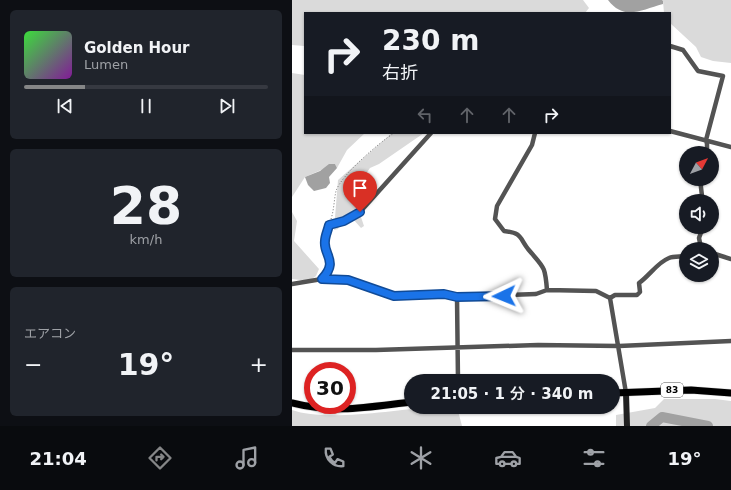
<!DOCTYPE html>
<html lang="ja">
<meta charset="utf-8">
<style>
:root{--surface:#171b24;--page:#20242c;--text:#f1f3f6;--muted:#9ea1a6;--line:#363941;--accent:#858687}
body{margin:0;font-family:"DejaVu Sans","Noto Sans JP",sans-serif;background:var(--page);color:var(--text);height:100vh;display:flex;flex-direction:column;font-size:15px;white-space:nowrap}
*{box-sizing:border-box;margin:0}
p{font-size:13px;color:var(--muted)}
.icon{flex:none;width:22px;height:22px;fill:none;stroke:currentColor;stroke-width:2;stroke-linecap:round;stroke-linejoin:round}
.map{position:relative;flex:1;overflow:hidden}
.drawer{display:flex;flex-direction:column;gap:10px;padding:10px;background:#0d0f14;width:292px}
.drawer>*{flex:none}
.hud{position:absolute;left:12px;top:12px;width:367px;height:122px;border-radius:0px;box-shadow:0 1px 3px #0004;background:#171b24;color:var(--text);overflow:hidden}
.needle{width:26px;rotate:49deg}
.tools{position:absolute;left:387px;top:146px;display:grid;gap:8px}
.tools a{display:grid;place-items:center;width:40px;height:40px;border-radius:50%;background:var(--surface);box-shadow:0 1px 3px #0004;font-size:20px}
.speed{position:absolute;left:12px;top:362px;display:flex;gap:8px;font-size:20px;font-weight:700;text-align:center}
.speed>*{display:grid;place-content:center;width:52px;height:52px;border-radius:50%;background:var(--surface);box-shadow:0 1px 3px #0004;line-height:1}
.speed .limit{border:6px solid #d22;background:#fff;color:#111}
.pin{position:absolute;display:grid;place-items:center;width:34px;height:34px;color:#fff;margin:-41px -17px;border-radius:50% 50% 50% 0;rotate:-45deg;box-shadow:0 0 4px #0007}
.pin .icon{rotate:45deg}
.me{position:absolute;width:44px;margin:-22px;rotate:268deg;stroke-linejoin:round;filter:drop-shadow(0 0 3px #0008)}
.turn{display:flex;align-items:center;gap:14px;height:84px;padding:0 12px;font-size:18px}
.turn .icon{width:52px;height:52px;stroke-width:2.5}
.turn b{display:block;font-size:28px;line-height:34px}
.lanes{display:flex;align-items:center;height:38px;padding:0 12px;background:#0003;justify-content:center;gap:20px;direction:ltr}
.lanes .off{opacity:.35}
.big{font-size:30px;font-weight:600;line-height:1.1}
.drawer .card{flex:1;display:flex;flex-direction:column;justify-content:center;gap:6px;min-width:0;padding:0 14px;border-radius:6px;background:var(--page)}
.drawer .dial{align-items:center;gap:0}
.dial b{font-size:52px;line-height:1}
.song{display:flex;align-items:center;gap:12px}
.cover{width:48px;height:48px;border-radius:6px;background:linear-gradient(135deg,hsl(120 70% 55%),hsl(290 70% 35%))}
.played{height:4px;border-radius:2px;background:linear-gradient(90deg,var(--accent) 25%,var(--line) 25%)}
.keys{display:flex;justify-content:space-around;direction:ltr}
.heat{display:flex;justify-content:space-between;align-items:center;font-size:22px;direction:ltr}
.trip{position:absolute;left:112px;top:374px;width:216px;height:40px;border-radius:20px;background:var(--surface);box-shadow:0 1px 3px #0004;font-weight:600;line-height:40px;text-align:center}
.tab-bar{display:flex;height:64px;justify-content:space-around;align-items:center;background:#090b0e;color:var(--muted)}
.tab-bar .icon{width:28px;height:28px}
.tab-bar .active{color:var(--accent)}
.tab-bar b{font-size:18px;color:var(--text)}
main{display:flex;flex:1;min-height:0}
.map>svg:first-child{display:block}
.green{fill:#dadada}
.water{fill:#a1a1a1}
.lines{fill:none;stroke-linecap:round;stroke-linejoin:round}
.river{stroke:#a1a1a1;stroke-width:10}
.primary-casing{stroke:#dbdbdb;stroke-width:8}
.path{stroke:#757575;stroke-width:1;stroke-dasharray:1 2;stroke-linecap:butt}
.street{stroke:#535353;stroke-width:4.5}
.secondary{stroke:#202020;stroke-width:6}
.primary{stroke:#000;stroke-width:7}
.route-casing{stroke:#114b97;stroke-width:10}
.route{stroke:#1a73e8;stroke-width:7}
.labels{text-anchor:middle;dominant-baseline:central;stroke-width:4;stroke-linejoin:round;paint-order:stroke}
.shield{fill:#fff;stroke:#4c4c4c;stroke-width:1}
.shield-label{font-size:9px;font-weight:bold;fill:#000}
</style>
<main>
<section class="drawer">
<div class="card">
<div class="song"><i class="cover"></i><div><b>Golden Hour</b><p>Lumen</p></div></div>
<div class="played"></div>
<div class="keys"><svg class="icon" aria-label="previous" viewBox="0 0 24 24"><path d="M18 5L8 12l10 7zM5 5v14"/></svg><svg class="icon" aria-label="pause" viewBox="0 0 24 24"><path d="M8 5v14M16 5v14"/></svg><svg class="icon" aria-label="next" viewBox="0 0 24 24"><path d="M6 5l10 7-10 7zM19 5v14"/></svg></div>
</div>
<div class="card dial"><b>28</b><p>km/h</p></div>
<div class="card"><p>エアコン</p>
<div class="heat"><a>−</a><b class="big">19°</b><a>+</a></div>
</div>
</section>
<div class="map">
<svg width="439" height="426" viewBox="0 0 439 426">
<rect width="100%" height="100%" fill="#fff"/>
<path class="green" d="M0,0H291L297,8L293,13H13V48L12,46L0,45Z
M370,0H439V63L421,61L409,57L404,47L378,23V13H372L371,1Z
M0,73L13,75V133H73L55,150L45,168L43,164L13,177L0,197Z
M100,133H132L87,164L78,168L58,197L68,214L72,226L69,228L61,219L49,222L46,229L42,230L46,180Z
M0,212L5,221L2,241L27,269L24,276L17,281L0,279Z
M372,399H423L439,401V426H324V415L363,408Z
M139,407H165L170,426H0V410C33,422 103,410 139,407Z"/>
<path class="water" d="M316,0H370L371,1V4C349,10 332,21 316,0Z
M37,164H43L45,168L37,177L38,183L34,188L22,191L16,185L13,177L28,171Z"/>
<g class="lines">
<path class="river" d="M359,426L370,417L416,426"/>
<g class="primary-casing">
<path id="primary" d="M321,393L399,390L439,393
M0,403C43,414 76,407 119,402"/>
</g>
<path class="path" d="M39,219C42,210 42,200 44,191C49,175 88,142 102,133"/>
<path class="street" d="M378,46L391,50L406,71L431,76L414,140L415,144V153
M378,131L439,147
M243,133L240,145L205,206L203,219L212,231C230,233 227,237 236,249C252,268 253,265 255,290
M408,179L410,196L414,201
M409,248L407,238L411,227
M420,253L439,259
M30,279C47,261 31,255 33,241C33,235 36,230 37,225L52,221L68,212L139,133
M0,284L30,279L56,280L102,296L152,294L165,297L244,294L255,290L304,291L318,298
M165,297L166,381
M318,298L323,295H345L348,292L347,283C357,276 366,262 377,258C382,256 389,257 394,256
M318,298L334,393
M0,350H84L246,345L327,346L439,341"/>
<path class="secondary" d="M334,393L335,426"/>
<use href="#primary" class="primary"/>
</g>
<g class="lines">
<g class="route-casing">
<path id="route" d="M68,212L52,221L37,225C36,230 33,236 33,241C31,255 47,261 30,279L56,280L102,296L152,294L165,297L212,296"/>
</g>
<use href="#route" class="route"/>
</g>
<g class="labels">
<rect class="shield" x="369" y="383" width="22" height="14" rx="3"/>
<g class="shield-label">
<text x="380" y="390">83</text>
</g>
</g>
</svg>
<div class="tools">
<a><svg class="needle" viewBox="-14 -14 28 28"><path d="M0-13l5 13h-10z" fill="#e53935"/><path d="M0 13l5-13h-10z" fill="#9ea1a6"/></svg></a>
<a><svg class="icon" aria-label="sound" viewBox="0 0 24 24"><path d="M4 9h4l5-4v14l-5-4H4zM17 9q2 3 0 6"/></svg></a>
<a><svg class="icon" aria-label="layers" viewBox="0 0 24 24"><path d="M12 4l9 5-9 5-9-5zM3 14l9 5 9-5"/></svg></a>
</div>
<div class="speed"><div class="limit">30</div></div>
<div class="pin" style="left:68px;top:212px;background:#d93025"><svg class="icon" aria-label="arrive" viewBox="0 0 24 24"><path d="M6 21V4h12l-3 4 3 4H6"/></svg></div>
<svg class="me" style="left:212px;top:296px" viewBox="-20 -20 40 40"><path d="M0-17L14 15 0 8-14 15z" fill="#1a73e8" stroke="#fff" stroke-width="4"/></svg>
<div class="trip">21:05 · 1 分 · 340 m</div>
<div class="hud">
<div class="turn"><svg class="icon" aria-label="right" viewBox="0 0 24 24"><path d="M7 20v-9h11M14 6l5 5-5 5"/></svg><div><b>230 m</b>右折</div></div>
<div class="lanes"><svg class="icon off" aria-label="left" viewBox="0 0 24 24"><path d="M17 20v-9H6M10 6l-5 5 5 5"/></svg><svg class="icon off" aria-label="ahead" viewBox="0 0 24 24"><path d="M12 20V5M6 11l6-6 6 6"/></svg><svg class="icon off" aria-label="ahead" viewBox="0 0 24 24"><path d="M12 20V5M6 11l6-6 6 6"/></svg><svg class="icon" aria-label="right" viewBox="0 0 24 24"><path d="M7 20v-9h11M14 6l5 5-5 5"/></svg></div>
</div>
</div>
</main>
<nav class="tab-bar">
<b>21:04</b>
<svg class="icon active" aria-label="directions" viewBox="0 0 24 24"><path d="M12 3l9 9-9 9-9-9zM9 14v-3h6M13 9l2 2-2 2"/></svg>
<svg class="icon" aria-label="music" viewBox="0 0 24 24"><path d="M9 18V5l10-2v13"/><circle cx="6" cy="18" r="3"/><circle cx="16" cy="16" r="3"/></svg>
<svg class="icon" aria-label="phone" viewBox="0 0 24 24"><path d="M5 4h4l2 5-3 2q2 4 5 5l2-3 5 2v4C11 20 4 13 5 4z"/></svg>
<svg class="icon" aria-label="climate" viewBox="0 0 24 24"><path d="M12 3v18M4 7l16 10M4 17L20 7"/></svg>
<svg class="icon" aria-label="car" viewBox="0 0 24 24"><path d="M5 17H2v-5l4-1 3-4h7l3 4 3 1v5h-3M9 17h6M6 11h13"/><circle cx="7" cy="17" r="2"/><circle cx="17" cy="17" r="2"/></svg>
<svg class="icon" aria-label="filters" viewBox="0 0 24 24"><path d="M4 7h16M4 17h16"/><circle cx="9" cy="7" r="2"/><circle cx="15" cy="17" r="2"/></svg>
<b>19°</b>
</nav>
